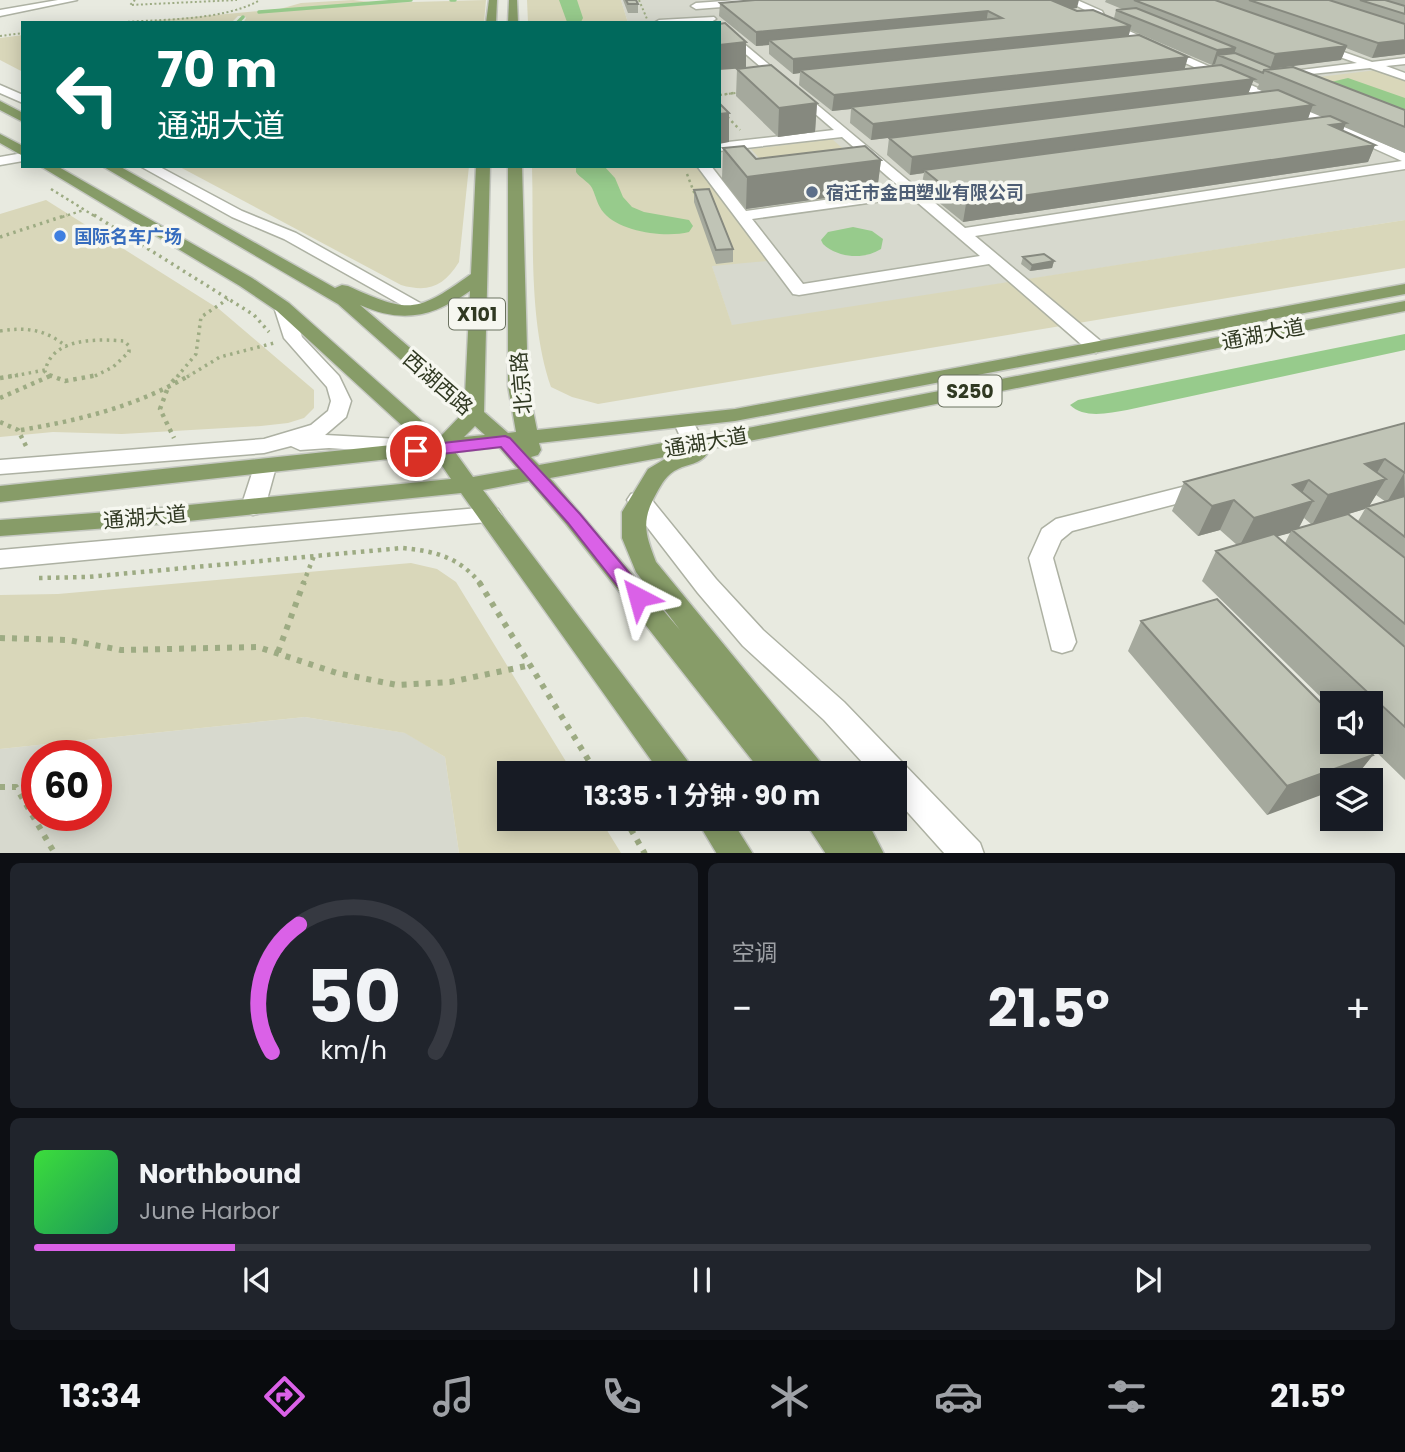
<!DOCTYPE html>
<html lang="zh">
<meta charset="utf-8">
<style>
:root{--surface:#171b24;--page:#20242c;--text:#f1f3f6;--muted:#9ea1a6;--line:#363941;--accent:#da61e7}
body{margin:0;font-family:Poppins,"Noto Sans SC",sans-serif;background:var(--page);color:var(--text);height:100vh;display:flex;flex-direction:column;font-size:26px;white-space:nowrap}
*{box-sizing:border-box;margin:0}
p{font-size:23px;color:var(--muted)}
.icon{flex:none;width:38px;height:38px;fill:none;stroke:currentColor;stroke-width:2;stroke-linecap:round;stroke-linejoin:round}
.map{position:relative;height:853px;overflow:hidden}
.sheet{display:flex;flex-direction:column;gap:10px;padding:10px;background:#0d0f14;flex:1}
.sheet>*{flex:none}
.hud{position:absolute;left:21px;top:21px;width:700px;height:147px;border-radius:0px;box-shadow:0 4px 18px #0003;background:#00695c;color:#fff;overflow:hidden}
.buttons{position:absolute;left:1320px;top:691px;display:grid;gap:14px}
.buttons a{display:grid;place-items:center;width:63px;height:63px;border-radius:0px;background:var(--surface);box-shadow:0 4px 18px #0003;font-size:35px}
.speed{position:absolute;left:21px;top:740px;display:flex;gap:14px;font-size:35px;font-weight:700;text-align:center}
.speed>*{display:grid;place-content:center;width:91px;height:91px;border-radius:50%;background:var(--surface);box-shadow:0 4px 18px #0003;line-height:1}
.speed .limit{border:10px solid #d22;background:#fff;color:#111}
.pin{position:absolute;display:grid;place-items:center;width:60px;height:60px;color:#fff;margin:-30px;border:4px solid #fff;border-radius:50%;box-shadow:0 2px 7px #0007}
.me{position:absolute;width:77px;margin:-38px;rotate:321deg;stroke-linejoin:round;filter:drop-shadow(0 0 5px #0008)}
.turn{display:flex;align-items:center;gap:24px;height:147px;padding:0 21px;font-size:32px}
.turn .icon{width:91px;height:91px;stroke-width:2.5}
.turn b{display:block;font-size:49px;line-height:60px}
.big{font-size:52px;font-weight:700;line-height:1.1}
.sheet .tile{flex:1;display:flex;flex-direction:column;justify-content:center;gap:10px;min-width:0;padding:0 24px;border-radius:10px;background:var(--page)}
.sheet .dial{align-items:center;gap:0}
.dial svg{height:182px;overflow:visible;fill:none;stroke:var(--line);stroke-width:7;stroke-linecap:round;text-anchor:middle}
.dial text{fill:var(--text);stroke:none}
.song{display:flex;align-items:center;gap:21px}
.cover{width:84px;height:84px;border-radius:10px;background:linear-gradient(135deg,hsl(120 70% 55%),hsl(150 70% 35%))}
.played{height:7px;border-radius:4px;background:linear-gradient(90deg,var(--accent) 15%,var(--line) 15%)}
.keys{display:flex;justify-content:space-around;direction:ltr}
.heat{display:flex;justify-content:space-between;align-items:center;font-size:38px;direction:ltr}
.sheet .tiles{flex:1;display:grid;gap:10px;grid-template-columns:1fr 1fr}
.tile:last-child{grid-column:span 2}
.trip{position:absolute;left:497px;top:761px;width:410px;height:70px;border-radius:0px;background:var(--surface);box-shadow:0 4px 18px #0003;font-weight:700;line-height:70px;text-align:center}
.tabs{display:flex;height:112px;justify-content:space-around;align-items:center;background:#090b0e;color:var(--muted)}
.tabs .icon{width:49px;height:49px}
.tabs .selected{color:var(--accent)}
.tabs b{font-size:32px;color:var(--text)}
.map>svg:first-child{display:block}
.built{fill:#d7d9ce;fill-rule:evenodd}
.green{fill:#d9d7ba}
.water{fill:#97cb8c}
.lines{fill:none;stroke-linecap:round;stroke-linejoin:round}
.stream{stroke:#97cb8c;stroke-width:3.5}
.river{fill:#97cb8c;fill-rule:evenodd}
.minor-casing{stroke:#adb1a3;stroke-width:3}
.major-casing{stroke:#c5c8c1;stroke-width:3}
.path-far4{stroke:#9dab83;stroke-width:2;stroke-dasharray:2 2.5;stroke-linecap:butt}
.path-far3{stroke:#9dab83;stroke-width:2.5;stroke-dasharray:2.5 3.5;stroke-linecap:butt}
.path-far2{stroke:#9dab83;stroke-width:3.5;stroke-dasharray:2.5 4.5;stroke-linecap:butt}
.path-far1{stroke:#9dab83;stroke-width:4.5;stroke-dasharray:3.5 5;stroke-linecap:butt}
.path{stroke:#9dab83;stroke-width:6;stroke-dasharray:5 7;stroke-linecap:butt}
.minor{fill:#fff;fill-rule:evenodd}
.major{fill:#879c68;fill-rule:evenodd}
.wall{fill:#a5a99d;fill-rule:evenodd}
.shaded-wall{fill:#86897f}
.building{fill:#c0c4b6;stroke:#86897f;stroke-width:2}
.route{fill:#da61e7;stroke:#8e3f96;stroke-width:2}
.service-dot{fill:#5c6f8a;stroke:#f6f7f0;stroke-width:2.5}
.shop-dot{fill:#3f7fe0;stroke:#f6f7f0;stroke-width:2.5}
.labels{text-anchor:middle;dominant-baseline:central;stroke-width:7;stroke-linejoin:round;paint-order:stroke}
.far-service-label{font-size:18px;font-weight:bold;fill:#4e5e75;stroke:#f6f7f0;text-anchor:start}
.far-shop-label{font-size:18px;font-weight:bold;fill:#366cbe;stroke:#f6f7f0;text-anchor:start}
.shield{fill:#f6f7f0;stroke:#6b7260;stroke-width:2}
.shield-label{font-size:19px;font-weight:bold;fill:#303922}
.street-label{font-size:21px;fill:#303922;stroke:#f6f7f0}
</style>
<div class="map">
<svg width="1405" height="854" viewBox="0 0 1405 854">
<rect width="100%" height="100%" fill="#e8eae0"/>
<path class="built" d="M621,0H1405V220L732,326L678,166H719V23H628Z
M305,717L406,733L445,757L459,853H0V749ZM37,756H96V816H37Z"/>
<path class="green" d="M353,0L377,3L486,0L484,23H243L246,18L244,16H238L231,23H127L280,9L301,3Z
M527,0H621L628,23H528Z
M23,35V72L0,60V38Z
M1377,70L1405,81V128L1294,80Z
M832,139L849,154L765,165L751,149Z
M178,166H469L459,262C444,286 429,293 401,285Z
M532,166H699L768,261L712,266L732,325L1405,220V268L598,404L572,397L551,387C528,321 534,236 532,166Z
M46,200L219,309L314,390V408L304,418L288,423L261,426L122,434L53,432L0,437V214Z
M411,563L437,569L456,582L573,773L509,774V819H600L621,853H459L445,757L405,733L305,717L0,749V595L58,594Z"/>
<path class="water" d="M1348,78L1405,98V117L1331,82Z
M853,227L872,231L883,239L881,249C864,260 838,258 823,244L821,240L828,232Z
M1405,334V350L1127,410C1109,413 1084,419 1070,405L1078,400Z"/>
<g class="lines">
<path class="stream" d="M451,0H455
M259,12L411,0
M237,23L243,17"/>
<path class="river" d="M559,0H577L583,18L581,22H567Z
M576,166H604L615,178L623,197L632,207L644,212L689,220L693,226L689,232C666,238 620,232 604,213C597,205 596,196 592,188C589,182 580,178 576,172Z"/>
<g class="minor-casing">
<path id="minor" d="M58,0H77L0,16V10Z
M738,0H776L772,3L696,9L691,6L696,3Z
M1065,0H1077L1102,11L1105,17L1082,21V17L1095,15Z
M714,17L716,19L711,22L654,23L659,20Z
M1104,20L1405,153V169L975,236L1103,343L1105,347L1096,353L1089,351L989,264L799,295L793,294L697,166H711L746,211L902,189L842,137L719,151V143L834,130L719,31V23L965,228L1402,161L1101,25V21ZM911,197L980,256L803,284L752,219Z
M1318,43L1372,62L1405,58V64L1386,66L1405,73V80L1370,68L1281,77L1280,75L1285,72L1357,63L1314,48V44Z
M0,85L23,95V103L0,93Z
M23,153V161L0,165V157Z
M140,166H158L242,211L296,233L429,308L426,312H414L284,239L232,217Z
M283,302L292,307L302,337L339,376L351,401L346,417L325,435L418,440L426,442L429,447L426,452L418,454L329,448L300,450L291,446L264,453L0,474V460L264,439L311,425L328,411L331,401L327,387L284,338L274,307Z
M683,415L690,416L705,444L702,449H686L673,421L676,416Z
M265,460L273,462L276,467L265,507L261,513L253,515L245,513L241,507L254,467L257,462Z
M1206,481L1214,484L1217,489L1214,494L1072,531L1061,540L1053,558L1076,642L1072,650L1062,653L1052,650L1029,558L1042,529L1056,519Z
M639,492L647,494L716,579L763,630L844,702L980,843L984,854H945L894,797V774H873L824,720L743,646L698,593L631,506L627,500L631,494Z
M490,507L498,509L502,515L498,521L0,568V550Z"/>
</g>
<g class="major-casing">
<path id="major" d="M489,0H497L496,23H486Z
M509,0H517L518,23H508Z
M0,101L23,113V122L0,110Z
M0,134L23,146V156L0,143Z
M40,166H57L252,278L289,303L440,437L462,414L338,304L102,166H119L335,288L342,285L348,286C408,313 416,314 471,274L476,166H490L484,412L508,433L516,432L508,386V166H522L528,386L537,430L735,409L1405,284V294L735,421L539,443L541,450L538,455L531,457L539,465L753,427L1405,301V311L704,450L707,454C701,464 687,464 678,469C667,474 662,483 656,494C641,521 645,534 656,562L822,764L826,774H763L566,524L529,481L483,490L690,764L694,774H661L461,493L149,525L0,536V520L149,509L451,479L434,454L0,502V486L420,442L277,311L240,286ZM470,291L465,395L360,305C403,324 432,317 470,291ZM475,426L485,435L464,437ZM499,447L518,469L473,477L455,452ZM670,456L648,469L622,512V538L636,572L680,630L550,478Z
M696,819H731L753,854H717Z
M803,819H866L884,854H826Z"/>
</g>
<path class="path-far4" d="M135,0L130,5L237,0
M639,0L647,19
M110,23C154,19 222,22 260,0
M0,36L23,33
M720,95L742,92"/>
<path class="path-far3" d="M719,95L734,93
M719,108L740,130
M687,174L695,195
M51,189L96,217
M62,217L84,210"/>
<path class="path-far2" d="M94,215L254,315L269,332
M0,237L67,215
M0,331C27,327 45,329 67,347
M8,377L45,370
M51,377L45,372C51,337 97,339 124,341L129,346V352L113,367L93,377
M177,377L196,354L201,317L228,299
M187,377L220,357L274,343"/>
<path class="path-far1" d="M49,375L65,381L98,375
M0,378L18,375
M172,382L179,375
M167,390L160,409L174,438
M0,398L50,376
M0,422L18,430L27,448
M21,430C81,420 137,406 190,375
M39,578L87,577L402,548C435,551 459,557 481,584
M303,584L314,556"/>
<path class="path" d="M479,582L597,774
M0,638L68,640L121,650L258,647L337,673L397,685L450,682L531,665
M278,652L304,582
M0,787H16L55,854
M625,819L645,854"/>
<use href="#minor" class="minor"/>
<use href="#major" class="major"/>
</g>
<path class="wall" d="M623,0H636L638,4V13H628Z
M1106,0H1405V54L1372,58L1346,48L1341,60L1273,68L1405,110V153L1344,127L1343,131L1375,145L1368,162L963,222L921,188L924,173L910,175L887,155L889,138L1264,92L1257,89L1259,84L1253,81L1248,94L871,140L850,123L851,109L832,111L799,85L800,73L793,74L769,54V45L756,46L719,16L720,3L1077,8L1071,9L1077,11L1114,18L1116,10L1122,9L1105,2ZM1130,30L1212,65L1217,66L1184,69L1188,57L1128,37ZM1310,112L1322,117L1308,119Z
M737,69L817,103L815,132L778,137L736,96Z
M723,148L756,159L881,160L877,191L746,209L722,179Z
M694,190L733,249V262L716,264L694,202Z
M1023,257L1054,261L1052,268L1030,271L1021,264Z
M1405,423V780L1366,742H1370V704H1332V708L1202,581L1216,551L1237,545L1220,530L1198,536L1172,511L1184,482ZM1376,495L1386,502L1369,506ZM1365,509L1358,521L1348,514ZM1304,518L1311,524L1299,528ZM1290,533L1285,543L1277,536Z
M1141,621L1373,755L1353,780H1332L1267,815L1128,651Z"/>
<path class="shaded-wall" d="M1047,0H1079L1077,8L1045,11Z
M988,11L986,24L769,40V45L756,46V32Z
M1131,26L1128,39L800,70V73L793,74V59Z
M1405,40V54L1372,58L1378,43Z
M746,42V68L719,70V45Z
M1347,46L1341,60L1270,69L1275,54Z
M1236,48L1232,61L1218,55L1215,64L1212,65L1217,50Z
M1188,57L1184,71L851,107V109L832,111L834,95Z
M1254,79L1248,94L871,140L873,124Z
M817,103L815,132L778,137L779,108Z
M1313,105L1307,121L924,170V173L910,175L912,157Z
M729,113V142L719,144V114Z
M1346,123L1339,140L1330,125Z
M1375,145L1368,162L963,222L966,204Z
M881,160L877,191L746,209L747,177Z
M1054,261L1052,268L1030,271L1032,265Z
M1385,459L1371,483L1386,479L1368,508L1366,507L1365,509L1312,525L1328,495L1365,464Z
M1404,473L1405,497L1387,502Z
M1309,480L1295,506L1313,501L1297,531L1292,530L1290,533L1239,547L1254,518L1293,485Z
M1234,500L1220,530L1198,536L1212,506Z
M1373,755L1353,780H1332V791L1267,815L1287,786Z"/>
<path class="building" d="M626,0H636L638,4H628Z
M755,0H1051L1077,11L1093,10L1131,26L793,59L769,40L1002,18L988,11L756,32L720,3Z
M1134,0H1215L1347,46L1275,54Z
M1249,0H1329L1405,24V40L1378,43Z
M1360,0H1385L1405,6V14Z
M1136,8L1236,48L1217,50L1116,10Z
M725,23L746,42L719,45V24Z
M1139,35L1188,57L834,95L800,70Z
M1235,53L1274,69L1264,70L1263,73L1218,55Z
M771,65L817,103L779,108L737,69Z
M1221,65L1254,79L873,124L851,107Z
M1293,67L1405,110V127L1264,70Z
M1278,90L1313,105L912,157L889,138Z
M719,103L729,113L719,114Z
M1330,116L1346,123L1330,125L1375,145L966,204L924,170Z
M744,146L756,159L865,146L881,160L747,177L723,148Z
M709,189L733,249L716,250L694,190Z
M1044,254L1054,261L1032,265L1023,257Z
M1405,423V473L1385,459L1365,464L1386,479L1328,495L1309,480L1293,485L1313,501L1254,518L1234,500L1212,506L1184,482Z
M1405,496V537L1366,507Z
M1348,514L1405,558V624L1292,530Z
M1274,534L1405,647V727L1216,551Z
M1217,599L1332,714V742H1360L1373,755L1287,786L1141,621Z"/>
<path class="route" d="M505,436L510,438L580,514L645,592L648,597L645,603L638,605L631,603L568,523L501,447L416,457L408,451L416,446Z"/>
<circle class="service-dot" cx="812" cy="192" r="7"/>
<circle class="shop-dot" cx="60" cy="236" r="7"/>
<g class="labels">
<g class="far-service-label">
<text x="826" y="192">宿迁市金田塑业有限公司</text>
</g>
<g class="far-shop-label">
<text x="74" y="236">国际名车广场</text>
</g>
<g class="shield">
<rect x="449" y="298.5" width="56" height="31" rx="5"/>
<rect x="938.5" y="375.5" width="63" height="31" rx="5"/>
</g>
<g class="shield-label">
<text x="477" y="314">X101</text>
<text x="970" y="391">S250</text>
</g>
<g class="street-label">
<text transform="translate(1263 334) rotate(-11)">通湖大道</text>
<text transform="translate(438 383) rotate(41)">西湖西路</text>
<text transform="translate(521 383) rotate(-95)">北京路</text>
<text transform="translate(706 442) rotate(-10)">通湖大道</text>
<text transform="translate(145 517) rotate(-5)">通湖大道</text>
</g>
</g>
</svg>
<div class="buttons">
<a><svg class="icon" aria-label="sound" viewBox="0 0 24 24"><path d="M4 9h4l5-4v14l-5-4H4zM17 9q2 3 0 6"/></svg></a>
<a><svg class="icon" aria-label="layers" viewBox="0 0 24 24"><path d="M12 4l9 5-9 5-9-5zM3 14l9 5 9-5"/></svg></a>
</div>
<div class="speed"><div class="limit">60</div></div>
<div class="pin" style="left:416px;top:451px;background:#d93025"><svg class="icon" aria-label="arrive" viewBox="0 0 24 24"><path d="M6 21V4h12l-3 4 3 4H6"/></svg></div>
<svg class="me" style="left:638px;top:597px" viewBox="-20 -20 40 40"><path d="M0-17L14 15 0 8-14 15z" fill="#da61e7" stroke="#fff" stroke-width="4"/></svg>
<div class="trip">13:35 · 1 分钟 · 90 m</div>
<div class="hud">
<div class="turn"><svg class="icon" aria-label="left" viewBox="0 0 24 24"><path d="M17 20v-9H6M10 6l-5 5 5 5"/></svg><div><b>70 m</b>通湖大道</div></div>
</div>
</div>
<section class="sheet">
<div class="tiles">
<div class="tile dial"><svg viewBox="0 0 100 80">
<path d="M14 69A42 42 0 1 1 86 69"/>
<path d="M14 69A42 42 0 0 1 26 13" stroke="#da61e7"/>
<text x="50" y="56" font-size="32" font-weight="700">50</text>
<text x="50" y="72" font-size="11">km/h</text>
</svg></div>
<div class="tile"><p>空调</p>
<div class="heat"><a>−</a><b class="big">21.5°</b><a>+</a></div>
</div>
<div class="tile">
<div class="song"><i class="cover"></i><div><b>Northbound</b><p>June Harbor</p></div></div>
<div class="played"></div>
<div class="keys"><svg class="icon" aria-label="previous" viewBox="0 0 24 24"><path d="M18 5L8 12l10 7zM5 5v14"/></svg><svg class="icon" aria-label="pause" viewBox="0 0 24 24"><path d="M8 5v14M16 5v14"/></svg><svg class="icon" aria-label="next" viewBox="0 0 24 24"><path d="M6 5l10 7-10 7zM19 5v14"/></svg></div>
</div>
</div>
</section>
<nav class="tabs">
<b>13:34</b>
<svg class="icon selected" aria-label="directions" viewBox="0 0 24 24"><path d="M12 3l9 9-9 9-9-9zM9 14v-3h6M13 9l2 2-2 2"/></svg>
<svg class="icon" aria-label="music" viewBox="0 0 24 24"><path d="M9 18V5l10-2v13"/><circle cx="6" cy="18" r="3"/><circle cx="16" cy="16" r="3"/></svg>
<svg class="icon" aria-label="phone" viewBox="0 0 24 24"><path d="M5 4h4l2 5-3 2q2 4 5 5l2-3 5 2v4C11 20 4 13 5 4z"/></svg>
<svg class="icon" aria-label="climate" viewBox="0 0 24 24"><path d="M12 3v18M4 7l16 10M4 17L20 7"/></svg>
<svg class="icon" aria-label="car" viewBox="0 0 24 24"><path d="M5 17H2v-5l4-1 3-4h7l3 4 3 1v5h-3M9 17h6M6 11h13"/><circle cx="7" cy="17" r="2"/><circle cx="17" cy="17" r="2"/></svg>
<svg class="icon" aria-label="filters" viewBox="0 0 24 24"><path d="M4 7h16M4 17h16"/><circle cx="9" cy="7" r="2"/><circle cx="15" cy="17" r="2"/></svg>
<b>21.5°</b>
</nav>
